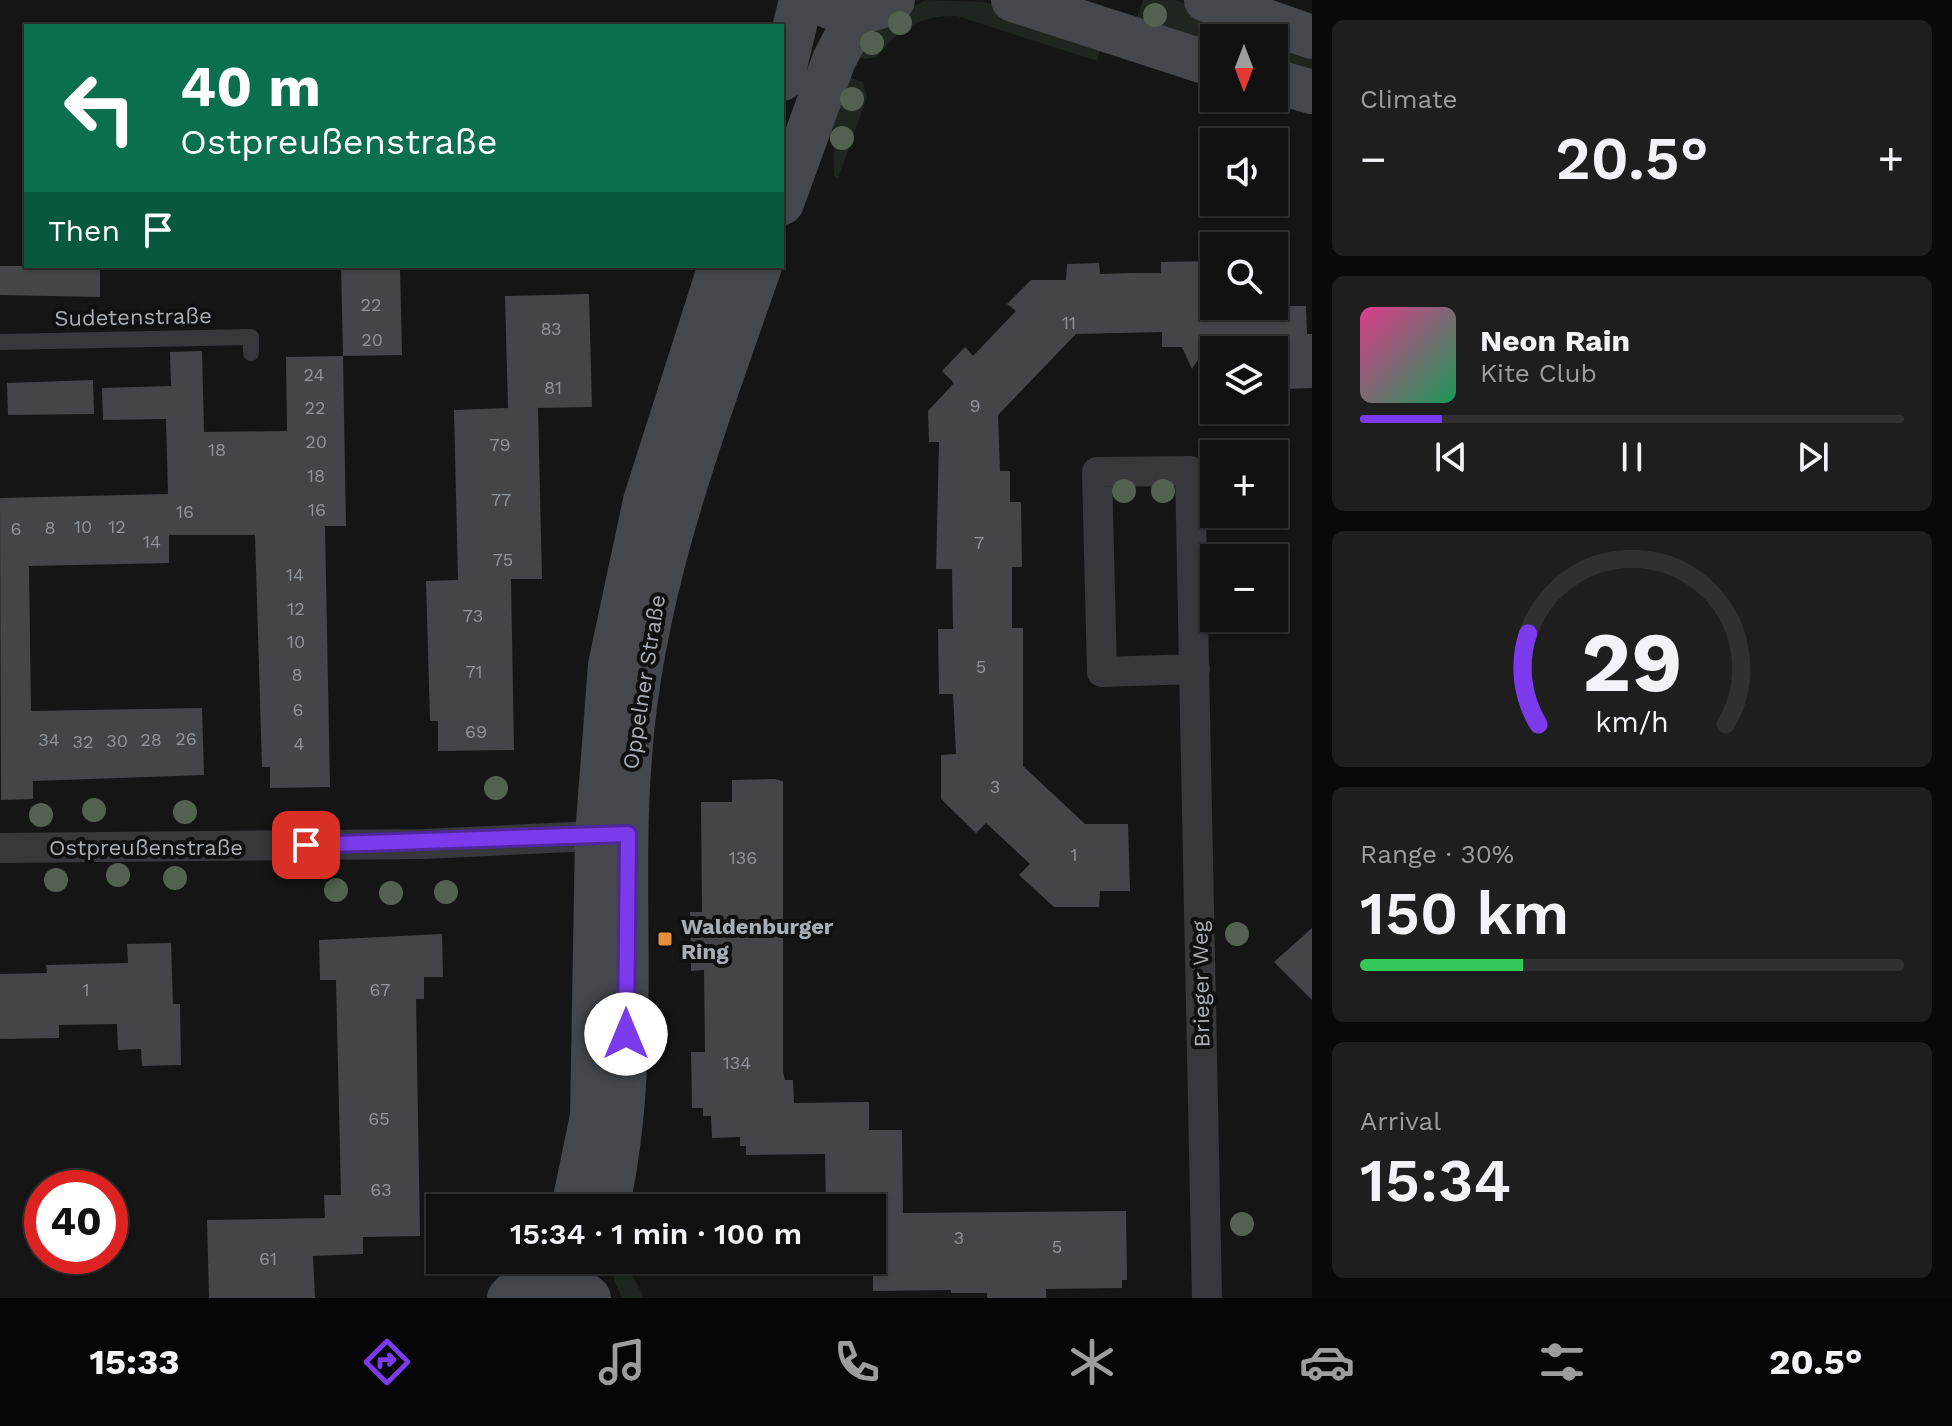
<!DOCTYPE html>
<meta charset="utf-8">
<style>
:root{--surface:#101010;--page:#1e1e1e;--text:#f1f3f6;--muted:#9c9d9f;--line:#303030;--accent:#7c3aed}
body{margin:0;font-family:"Work Sans",sans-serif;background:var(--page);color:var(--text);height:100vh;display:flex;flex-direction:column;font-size:30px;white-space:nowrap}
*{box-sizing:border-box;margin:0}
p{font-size:26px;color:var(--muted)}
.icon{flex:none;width:44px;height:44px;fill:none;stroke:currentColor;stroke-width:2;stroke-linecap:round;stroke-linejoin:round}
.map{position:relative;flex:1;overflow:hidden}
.panel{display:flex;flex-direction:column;gap:20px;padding:20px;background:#090909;width:640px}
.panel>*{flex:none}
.banner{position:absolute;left:24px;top:24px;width:760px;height:244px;border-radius:0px;box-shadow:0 2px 6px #0004,0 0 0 2px var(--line);background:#0b6e4f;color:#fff;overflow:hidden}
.needle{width:52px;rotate:180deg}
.buttons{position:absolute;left:1200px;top:24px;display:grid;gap:16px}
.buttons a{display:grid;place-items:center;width:88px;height:88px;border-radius:0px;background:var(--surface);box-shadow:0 2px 6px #0004,0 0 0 2px var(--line);font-size:40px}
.speed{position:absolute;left:24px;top:1170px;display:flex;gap:16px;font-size:40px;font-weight:700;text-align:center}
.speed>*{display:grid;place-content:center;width:104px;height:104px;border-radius:50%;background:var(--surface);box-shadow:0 2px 6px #0004,0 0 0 2px var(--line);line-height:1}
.speed .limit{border:12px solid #d22;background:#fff;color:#111}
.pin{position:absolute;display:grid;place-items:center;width:68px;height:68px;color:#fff;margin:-34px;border-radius:16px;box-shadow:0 4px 12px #0006}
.me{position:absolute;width:88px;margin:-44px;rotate:0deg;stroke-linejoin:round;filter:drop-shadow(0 0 6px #0008)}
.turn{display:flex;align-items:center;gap:28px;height:168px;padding:0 24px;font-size:36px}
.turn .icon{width:104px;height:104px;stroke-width:2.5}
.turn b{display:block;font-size:56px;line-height:68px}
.then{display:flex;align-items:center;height:76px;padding:0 24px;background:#0003;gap:16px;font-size:30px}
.big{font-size:60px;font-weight:600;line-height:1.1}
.panel .tile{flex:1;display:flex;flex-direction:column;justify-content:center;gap:12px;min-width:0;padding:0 28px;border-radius:12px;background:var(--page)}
.panel .dial{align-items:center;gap:0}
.dial svg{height:208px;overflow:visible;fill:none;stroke:var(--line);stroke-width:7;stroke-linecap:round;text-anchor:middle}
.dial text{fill:var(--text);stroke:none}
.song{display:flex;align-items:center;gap:24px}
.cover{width:96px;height:96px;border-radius:12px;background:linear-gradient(135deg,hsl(330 70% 55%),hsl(150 70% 35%))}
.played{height:8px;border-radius:4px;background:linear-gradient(90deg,var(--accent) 15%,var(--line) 15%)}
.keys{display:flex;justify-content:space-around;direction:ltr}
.heat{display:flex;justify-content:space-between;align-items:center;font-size:44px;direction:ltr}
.charge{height:12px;border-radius:6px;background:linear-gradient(90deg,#34c759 30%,var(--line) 0)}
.trip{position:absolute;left:426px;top:1194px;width:460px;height:80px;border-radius:0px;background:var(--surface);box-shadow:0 2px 6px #0004,0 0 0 2px var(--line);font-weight:600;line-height:80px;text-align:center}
.tabs{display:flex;height:128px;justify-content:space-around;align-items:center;background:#060606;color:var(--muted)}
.tabs .icon{width:56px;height:56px}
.tabs .selected{color:var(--accent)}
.tabs b{font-size:36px;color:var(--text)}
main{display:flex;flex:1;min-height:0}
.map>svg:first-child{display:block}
.green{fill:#1f261f}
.building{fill:#444549}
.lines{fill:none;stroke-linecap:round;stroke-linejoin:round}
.lane{stroke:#36383b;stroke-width:16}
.street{stroke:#36383b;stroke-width:30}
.secondary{stroke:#44474b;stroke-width:44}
.tree{fill:#526150}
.route-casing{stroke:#51269a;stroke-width:20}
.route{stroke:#7c3aed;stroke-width:14}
.poi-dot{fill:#e58e3e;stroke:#101011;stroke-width:3}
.labels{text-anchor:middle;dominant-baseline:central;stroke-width:8;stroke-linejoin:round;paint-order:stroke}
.number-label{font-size:18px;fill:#8e949b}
.street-label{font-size:22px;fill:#a7aeb6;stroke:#101011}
.poi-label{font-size:22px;font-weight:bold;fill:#a7aeb6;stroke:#101011;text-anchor:start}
</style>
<main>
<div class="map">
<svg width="1312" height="1298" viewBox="0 0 1312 1298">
<rect width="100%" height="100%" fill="#151516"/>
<path class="green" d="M926,0L985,2L1102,43L1097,61L957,16C922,15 898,28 877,57L866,59L850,54L869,30Z
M1143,0H1175L1312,48V81L1274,72V38H1214V54L1133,28Z
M842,75L863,82L867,97L838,179L834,177L833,111Z
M612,1260L629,1268L644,1298H622L614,1280Z"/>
<path class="building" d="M1214,261V306H1306L1307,334H1312V388L1284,389L1283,345L1206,347L1192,369L1182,347H1162V332L1076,334L998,415L1000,471H1010V502H1021L1022,567H1012V628H1023V766L1085,824H1128L1130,891H1100L1099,907H1054L1019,875L1030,864L986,823L976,833L941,799V755L956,754L953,694H939L938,629H953L952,569H936L939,442H929L928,411L954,383L942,371L965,347L973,356L994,334L1016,311L1007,304L1031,280H1066L1067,264L1099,263L1100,274L1131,273H1161V262Z
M0,266H100V297L0,295Z
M341,266H400L402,355L343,356Z
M589,294L592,407L538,408L542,579H511L514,750L438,751V721H430L426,581L458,580L454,410L508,408L505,296Z
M202,351L204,432L287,431L286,357L343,356L346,526H325L330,787L270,788V767H262L255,535H169V563L29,566L31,711L202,708L204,775L33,781V799L1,800L0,498L168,494L166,419L103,420L102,388L171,386L170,352Z
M93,380L94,414L8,415L7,383Z
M775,779L783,781V1072L785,1080H793L794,1103L869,1102V1130H902L903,1213L1126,1211L1127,1280H1122V1288L1046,1289V1298H987V1293H951V1290L873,1291V1262H864L872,1260V1208H826L825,1154L746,1155V1146H740V1137L712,1138L711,1116H703V1108H692L691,1052H705L704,970L691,971L690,912H702L701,802H732V780Z
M1312,928V1000L1274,962Z
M442,934L443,977H424V999H416L420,1236L363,1237V1254L313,1256L315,1298H209L207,1220L325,1218L324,1195H341L336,980H320L319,940Z
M171,943L173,1004H180L181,1065L142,1066L141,1049L118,1050L117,1024L59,1025V1038L0,1039V974L47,973L46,965L128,963L127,944Z"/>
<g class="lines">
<path class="lane" d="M0,342L251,337V353"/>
<path class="street" d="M1195,669L1102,672L1097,472L1190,471L1207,1298
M0,848L424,844L614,835"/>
<path class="secondary" d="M816,0C840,15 869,15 893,0
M1013,0L1214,65
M1206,0L1312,37
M782,79L801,0
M1274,81L1312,92
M782,203L834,60L859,12
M573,1208L592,1116L597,836L610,665L645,501L720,266
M607,1208C641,1060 618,906 630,756C642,586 705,425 760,266
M509,1298C532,1272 565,1276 589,1298"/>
</g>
<g class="tree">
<circle cx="1155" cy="15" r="12"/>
<circle cx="900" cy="23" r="12"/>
<circle cx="872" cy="43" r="12"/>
<circle cx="852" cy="99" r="12"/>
<circle cx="842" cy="138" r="12"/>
<circle cx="1124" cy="491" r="12"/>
<circle cx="1163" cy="491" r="12"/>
<circle cx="496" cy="788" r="12"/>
<circle cx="94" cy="810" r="12"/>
<circle cx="185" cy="812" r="12"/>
<circle cx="41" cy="815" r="12"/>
<circle cx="118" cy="875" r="12"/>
<circle cx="175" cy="878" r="12"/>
<circle cx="56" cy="880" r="12"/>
<circle cx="336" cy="890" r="12"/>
<circle cx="446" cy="892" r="12"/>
<circle cx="391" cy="893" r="12"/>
<circle cx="1237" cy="934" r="12"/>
<circle cx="1242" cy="1224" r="12"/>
</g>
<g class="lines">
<g class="route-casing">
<path id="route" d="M306,845L628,834L626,1034"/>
</g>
<use href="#route" class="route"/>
</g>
<rect class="poi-dot" x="657" y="931" width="16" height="16" rx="4"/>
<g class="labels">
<g class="number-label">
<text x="371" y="304">22</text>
<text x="1069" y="322">11</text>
<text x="551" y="328">83</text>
<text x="372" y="339">20</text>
<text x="314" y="374">24</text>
<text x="553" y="387">81</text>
<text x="975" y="405">9</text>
<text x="315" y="407">22</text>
<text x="316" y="441">20</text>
<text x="500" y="444">79</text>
<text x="217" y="449">18</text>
<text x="316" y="475">18</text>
<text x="501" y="499">77</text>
<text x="317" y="509">16</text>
<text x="185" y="511">16</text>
<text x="83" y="526">10</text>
<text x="117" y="526">12</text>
<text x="50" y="527">8</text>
<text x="16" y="528">6</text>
<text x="152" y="541">14</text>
<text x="979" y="542">7</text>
<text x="503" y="559">75</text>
<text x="295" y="574">14</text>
<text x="296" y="608">12</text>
<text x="473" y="615">73</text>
<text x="296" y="641">10</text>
<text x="981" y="666">5</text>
<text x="474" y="671">71</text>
<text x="297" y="674">8</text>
<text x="298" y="709">6</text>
<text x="476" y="731">69</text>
<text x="186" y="738">26</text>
<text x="49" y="739">34</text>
<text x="151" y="739">28</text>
<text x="117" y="740">30</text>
<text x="83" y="741">32</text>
<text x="299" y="743">4</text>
<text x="995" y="786">3</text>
<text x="1074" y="854">1</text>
<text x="743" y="857">136</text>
<text x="86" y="989">1</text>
<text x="380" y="989">67</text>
<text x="737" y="1062">134</text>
<text x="379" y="1118">65</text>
<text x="381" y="1189">63</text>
<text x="959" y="1237">3</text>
<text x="1057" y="1246">5</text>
<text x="268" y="1258">61</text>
</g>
<g class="street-label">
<text transform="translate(133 317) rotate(-1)">Sudetenstraße</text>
<text transform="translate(644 682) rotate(-81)">Oppelner Straße</text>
<text x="146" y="847">Ostpreußenstraße</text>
<text transform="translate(1201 984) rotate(-91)">Brieger Weg</text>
</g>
<g class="poi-label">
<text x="681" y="926">Waldenburger<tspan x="681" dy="25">Ring</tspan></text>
</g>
</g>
</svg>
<div class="buttons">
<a><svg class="needle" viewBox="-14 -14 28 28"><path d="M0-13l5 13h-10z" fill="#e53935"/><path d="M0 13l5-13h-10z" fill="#9c9d9f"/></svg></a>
<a><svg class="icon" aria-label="sound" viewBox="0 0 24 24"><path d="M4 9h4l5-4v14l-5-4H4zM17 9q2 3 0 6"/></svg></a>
<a><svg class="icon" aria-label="search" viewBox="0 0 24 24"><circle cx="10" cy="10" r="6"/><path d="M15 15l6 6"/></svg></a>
<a><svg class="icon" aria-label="layers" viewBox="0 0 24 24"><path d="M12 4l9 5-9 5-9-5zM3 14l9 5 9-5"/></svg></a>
<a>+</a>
<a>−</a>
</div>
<div class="speed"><div class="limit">40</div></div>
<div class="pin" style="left:306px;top:845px;background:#d93025"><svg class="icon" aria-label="arrive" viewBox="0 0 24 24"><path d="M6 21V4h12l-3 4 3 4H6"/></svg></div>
<svg class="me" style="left:626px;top:1034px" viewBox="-20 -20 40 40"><circle r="19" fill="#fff"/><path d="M0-13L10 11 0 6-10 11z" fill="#7c3aed"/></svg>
<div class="trip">15:34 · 1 min · 100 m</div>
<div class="banner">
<div class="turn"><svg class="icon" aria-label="left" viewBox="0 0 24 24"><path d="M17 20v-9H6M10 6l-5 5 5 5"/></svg><div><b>40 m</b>Ostpreußenstraße</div></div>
<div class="then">Then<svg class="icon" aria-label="arrive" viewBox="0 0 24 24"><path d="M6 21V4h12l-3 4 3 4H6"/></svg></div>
</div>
</div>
<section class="panel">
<div class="tile"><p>Climate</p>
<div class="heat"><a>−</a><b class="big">20.5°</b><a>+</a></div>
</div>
<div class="tile">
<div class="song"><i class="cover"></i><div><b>Neon Rain</b><p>Kite Club</p></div></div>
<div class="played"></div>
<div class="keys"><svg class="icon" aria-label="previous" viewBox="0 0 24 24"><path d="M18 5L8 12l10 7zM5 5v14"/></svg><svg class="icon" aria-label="pause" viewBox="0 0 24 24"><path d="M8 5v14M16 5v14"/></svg><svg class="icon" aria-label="next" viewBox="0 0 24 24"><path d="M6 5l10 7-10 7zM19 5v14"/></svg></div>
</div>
<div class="tile dial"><svg viewBox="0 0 100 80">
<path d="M14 69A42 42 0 1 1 86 69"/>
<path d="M14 69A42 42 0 0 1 10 34" stroke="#7c3aed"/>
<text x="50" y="56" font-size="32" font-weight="700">29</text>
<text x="50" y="72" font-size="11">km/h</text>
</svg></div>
<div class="tile"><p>Range · 30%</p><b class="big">150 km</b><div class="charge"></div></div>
<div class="tile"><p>Arrival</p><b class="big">15:34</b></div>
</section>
</main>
<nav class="tabs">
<b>15:33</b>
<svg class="icon selected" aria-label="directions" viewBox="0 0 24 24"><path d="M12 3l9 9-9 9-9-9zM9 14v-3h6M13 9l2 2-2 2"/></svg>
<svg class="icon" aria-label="music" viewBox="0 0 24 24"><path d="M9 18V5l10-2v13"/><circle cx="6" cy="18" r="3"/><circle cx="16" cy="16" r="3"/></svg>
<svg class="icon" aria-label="phone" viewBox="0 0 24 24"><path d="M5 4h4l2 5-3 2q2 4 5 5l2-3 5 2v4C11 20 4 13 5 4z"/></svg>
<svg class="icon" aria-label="climate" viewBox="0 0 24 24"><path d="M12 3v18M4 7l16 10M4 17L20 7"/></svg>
<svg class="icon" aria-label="car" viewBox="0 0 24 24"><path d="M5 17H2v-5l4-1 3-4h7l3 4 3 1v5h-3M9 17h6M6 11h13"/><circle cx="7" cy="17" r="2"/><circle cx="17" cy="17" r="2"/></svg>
<svg class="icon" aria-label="filters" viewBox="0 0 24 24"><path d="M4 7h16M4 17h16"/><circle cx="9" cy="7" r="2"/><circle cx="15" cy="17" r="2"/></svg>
<b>20.5°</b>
</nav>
